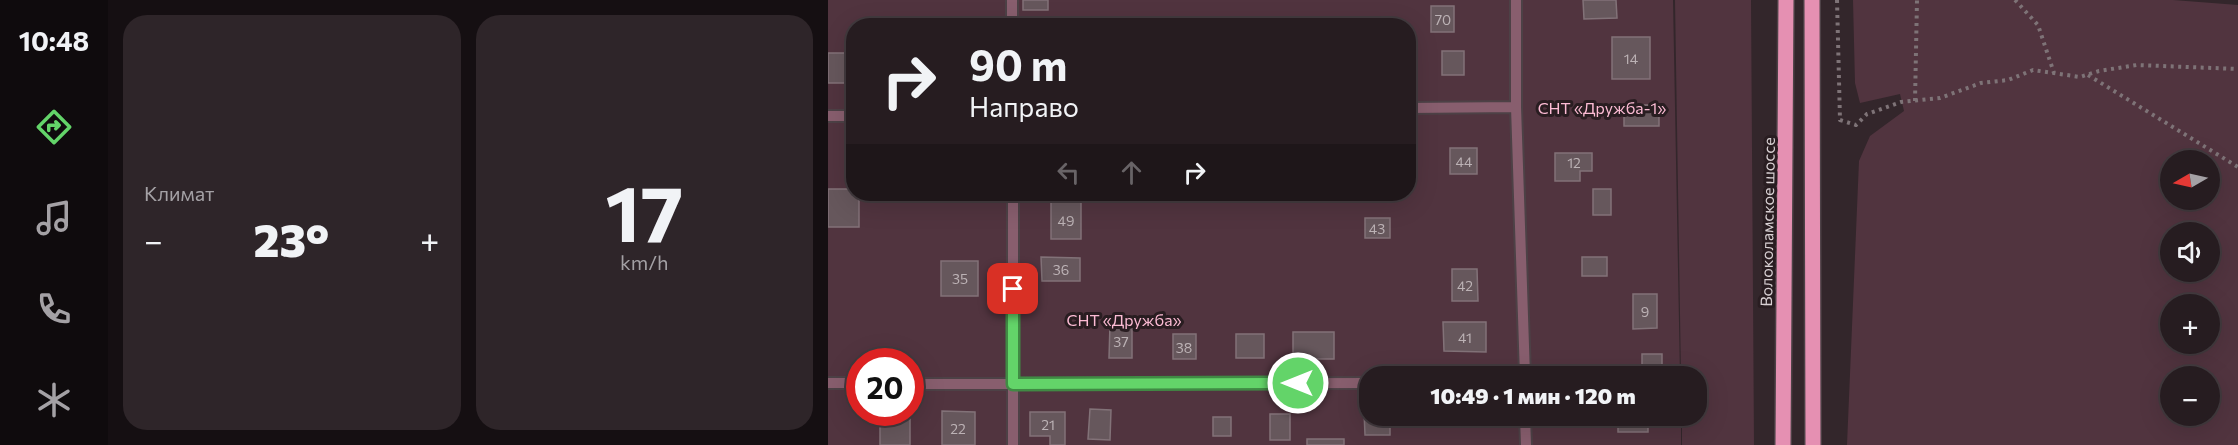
<!DOCTYPE html>
<html lang="ru">
<meta charset="utf-8">
<style>
:root{--surface:#261c20;--page:#2e2529;--text:#f1f3f6;--muted:#a4a1a5;--line:#423a3e;--accent:#63d469}
body{margin:0;font-family:Commissioner,sans-serif;background:var(--page);color:var(--text);height:100vh;display:flex;flex-direction:column;font-size:22px;white-space:nowrap}
*{box-sizing:border-box;margin:0}
p{font-size:20px;color:var(--muted)}
.icon{flex:none;width:33px;height:33px;fill:none;stroke:currentColor;stroke-width:2;stroke-linecap:round;stroke-linejoin:round}
.map{position:relative;flex:1;overflow:hidden}
.details{display:flex;flex-direction:column;gap:15px;padding:15px;background:#150f12;width:720px}
.details>*{flex:none}
.top-card{position:absolute;left:18px;top:18px;width:570px;height:183px;border-radius:24px;box-shadow:0 6px 24px #0002,0 0 0 2px var(--line);background:#261c20;color:var(--text);overflow:hidden}
.needle{width:39px;rotate:261deg}
.fabs{position:absolute;left:1332px;top:150px;display:grid;gap:12px}
.fabs a{display:grid;place-items:center;width:60px;height:60px;border-radius:50%;background:var(--surface);box-shadow:0 6px 24px #0002,0 0 0 2px var(--line);font-size:30px}
.speed{position:absolute;left:18px;top:348px;display:flex;gap:12px;font-size:30px;font-weight:700;text-align:center}
.speed>*{display:grid;place-content:center;width:78px;height:78px;border-radius:50%;background:var(--surface);box-shadow:0 6px 24px #0002,0 0 0 2px var(--line);line-height:1}
.speed .limit{border:9px solid #d22;background:#fff;color:#111}
.pin{position:absolute;display:grid;place-items:center;width:51px;height:51px;color:#fff;margin:-26px;border-radius:12px;box-shadow:0 3px 9px #0006}
.me{position:absolute;width:66px;margin:-33px;rotate:270deg;stroke-linejoin:round;filter:drop-shadow(0 0 4px #0008)}
.turn{display:flex;align-items:center;gap:21px;height:126px;padding:0 24px;font-size:27px}
.turn .icon{width:78px;height:78px;stroke-width:2.5}
.turn b{display:block;font-size:42px;line-height:51px}
.lanes{display:flex;align-items:center;height:57px;padding:0 24px;background:#0003;justify-content:center;gap:30px;direction:ltr}
.lanes .off{opacity:.35}
.big{font-size:45px;font-weight:800;line-height:1.1}
.details .card{flex:1;display:flex;flex-direction:column;justify-content:center;gap:9px;min-width:0;padding:0 21px;border-radius:24px;background:var(--page)}
.details .dial{align-items:center;gap:0}
.dial b{font-size:78px;line-height:1}
.heat{display:flex;justify-content:space-between;align-items:center;font-size:33px;direction:ltr}
.details .tiles{flex:1;display:grid;gap:15px;grid-template-columns:repeat(2,1fr)}
.trip{position:absolute;left:531px;top:366px;width:348px;height:60px;border-radius:24px;background:var(--surface);box-shadow:0 6px 24px #0002,0 0 0 2px var(--line);font-weight:800;line-height:60px;text-align:center}
main{display:flex;flex:1;min-height:0}
.tab-bar{display:flex;flex-direction:column;width:108px;justify-content:space-around;align-items:center;background:#0f0b0d;color:var(--muted)}
.tab-bar .icon{width:42px;height:42px}
.tab-bar .current{color:var(--accent)}
.tab-bar b{font-size:27px;color:var(--text)}
.map>svg:first-child{display:block}
.green{fill:#51343f;fill-rule:evenodd}
.building{fill:#66575c;stroke:#827278;stroke-width:1.5}
.lines{fill:none;stroke-linecap:round;stroke-linejoin:round}
.service-casing{stroke:#4d4146;stroke-width:14}
.primary-casing{stroke:#4d4146;stroke-width:18}
.path{stroke:#7e7377;stroke-width:4;stroke-dasharray:3 4.5;stroke-linecap:butt}
.service{stroke:#885e6e;stroke-width:10}
.primary{stroke:#e590b2;stroke-width:15}
.route-casing{stroke:#408a44;stroke-width:15}
.route{stroke:#63d469;stroke-width:10}
.labels{text-anchor:middle;dominant-baseline:central;stroke-width:6;stroke-linejoin:round;paint-order:stroke}
.number-label{font-size:14px;fill:#bcb2b5}
.park-label{font-size:16px;fill:#fcbbd4;stroke:#291d21}
.street-label{font-size:16px;fill:#d8d0d3;stroke:#291d21}
</style>
<main>
<nav class="tab-bar">
<b>10:48</b>
<svg class="icon current" aria-label="directions" viewBox="0 0 24 24"><path d="M12 3l9 9-9 9-9-9zM9 14v-3h6M13 9l2 2-2 2"/></svg>
<svg class="icon" aria-label="music" viewBox="0 0 24 24"><path d="M9 18V5l10-2v13"/><circle cx="6" cy="18" r="3"/><circle cx="16" cy="16" r="3"/></svg>
<svg class="icon" aria-label="phone" viewBox="0 0 24 24"><path d="M5 4h4l2 5-3 2q2 4 5 5l2-3 5 2v4C11 20 4 13 5 4z"/></svg>
<svg class="icon" aria-label="climate" viewBox="0 0 24 24"><path d="M12 3v18M4 7l16 10M4 17L20 7"/></svg>
</nav>
<section class="details">
<div class="tiles">
<div class="card"><p>Климат</p>
<div class="heat"><a>−</a><b class="big">23°</b><a>+</a></div>
</div>
<div class="card dial"><b>17</b><p>km/h</p></div>
</div>
</section>
<div class="map">
<svg width="1410" height="445" viewBox="0 0 1410 445">
<rect width="100%" height="100%" fill="#33262b"/>
<path class="green" d="M0,0H845L852,376H542V416H853V445H0ZM26,26H580V194H26ZM32,362H82V412H32Z
M847,0H923L926,445H854V416H868V376H853Z
M1025,0H1345L1410,5V445H1019L1031,161L1042,136L1076,111L1072,94L1032,103L1027,83ZM1382,160V200H1342V160ZM1382,232V272H1342V232ZM1382,304V344H1342V304ZM1382,376V416H1342V376Z"/>
<path class="building" d="M195,0H220V10H195Z
M755,0H788L789,18L756,19Z
M603,6H626V32H603Z
M784,37H822V79H784Z
M614,51H636V75H614Z
M0,53H20L19,83H0Z
M796,105H831V126H796Z
M622,148H649V174H622Z
M727,153H764V171H752V181H727Z
M0,189H26V194H31V227H0Z
M765,189H783V215H765Z
M223,201H253V239H223Z
M537,218H562V238H537Z
M213,257L252,258V281H214Z
M754,257H779V276H754Z
M113,261H150V296H113Z
M624,269H649L650,301H624Z
M805,294H829V328L805,329Z
M615,322H658V352L616,351Z
M282,324H304V358H281Z
M465,332H506V359H465Z
M345,334H368V359H345Z
M408,334H436V358H408Z
M814,354H834V376H814Z
M262,409L283,410L282,440L260,439Z
M114,411L147,412V445H114Z
M536,411H542V416H562V435H537Z
M202,412H237V445H222V436H202Z
M442,414H462V440H442Z
M52,416H82V445H52Z
M790,416H820V432H790Z
M385,417H403V436H385Z
M479,439H516V445H479Z"/>
<g class="lines">
<g class="service-casing">
<path id="service" d="M184,0V26
M688,0V107L697,376
M580,108L688,107
M0,116H26
M0,383H32
M82,384L542,383
M697,416L698,445
M185,445V194"/>
</g>
<g class="primary-casing">
<path id="primary" d="M984,0L985,445
M955,445L958,0"/>
</g>
<path class="path" d="M1009,0L1012,120L1028,125L1039,114L1073,102L1112,98L1153,83L1180,80L1205,70L1252,77L1271,71L1309,65L1410,69
M1187,0L1210,25L1226,73
M1260,75L1410,167
M1087,101L1089,0"/>
<use href="#service" class="service"/>
<use href="#primary" class="primary"/>
</g>
<g class="lines">
<g class="route-casing">
<path id="route" d="M185,289V384L470,383"/>
</g>
<use href="#route" class="route"/>
</g>
<g class="labels">
<g class="number-label">
<text x="615" y="19">70</text>
<text x="803" y="58">14</text>
<text x="636" y="161">44</text>
<text x="746" y="162">12</text>
<text x="238" y="220">49</text>
<text x="549" y="228">43</text>
<text x="233" y="269">36</text>
<text x="132" y="278">35</text>
<text x="637" y="285">42</text>
<text x="817" y="311">9</text>
<text x="637" y="337">41</text>
<text x="293" y="341">37</text>
<text x="356" y="347">38</text>
<text x="220" y="424">21</text>
<text x="130" y="428">22</text>
</g>
<g class="park-label">
<text x="774" y="107">СНТ «Дружба-1»</text>
<text x="296" y="319">СНТ «Дружба»</text>
</g>
<g class="street-label">
<text transform="translate(939 222) rotate(-89)">Волоколамское шоссе</text>
</g>
</g>
</svg>
<div class="fabs">
<a><svg class="needle" viewBox="-14 -14 28 28"><path d="M0-13l5 13h-10z" fill="#e53935"/><path d="M0 13l5-13h-10z" fill="#a4a1a5"/></svg></a>
<a><svg class="icon" aria-label="sound" viewBox="0 0 24 24"><path d="M4 9h4l5-4v14l-5-4H4zM17 9q2 3 0 6"/></svg></a>
<a>+</a>
<a>−</a>
</div>
<div class="speed"><div class="limit">20</div></div>
<div class="pin" style="left:185px;top:289px;background:#d93025"><svg class="icon" aria-label="arrive" viewBox="0 0 24 24"><path d="M6 21V4h12l-3 4 3 4H6"/></svg></div>
<svg class="me" style="left:470px;top:383px" viewBox="-20 -20 40 40"><circle r="17" fill="#63d469" stroke="#fff" stroke-width="3"/><path d="M0-11L8 9 0 5-8 9z" fill="#fff"/></svg>
<div class="trip">10:49 · 1 мин · 120 m</div>
<div class="top-card">
<div class="turn"><svg class="icon" aria-label="right" viewBox="0 0 24 24"><path d="M7 20v-9h11M14 6l5 5-5 5"/></svg><div><b>90 m</b>Направо</div></div>
<div class="lanes"><svg class="icon off" aria-label="left" viewBox="0 0 24 24"><path d="M17 20v-9H6M10 6l-5 5 5 5"/></svg><svg class="icon off" aria-label="ahead" viewBox="0 0 24 24"><path d="M12 20V5M6 11l6-6 6 6"/></svg><svg class="icon" aria-label="right" viewBox="0 0 24 24"><path d="M7 20v-9h11M14 6l5 5-5 5"/></svg></div>
</div>
</div>
</main>
